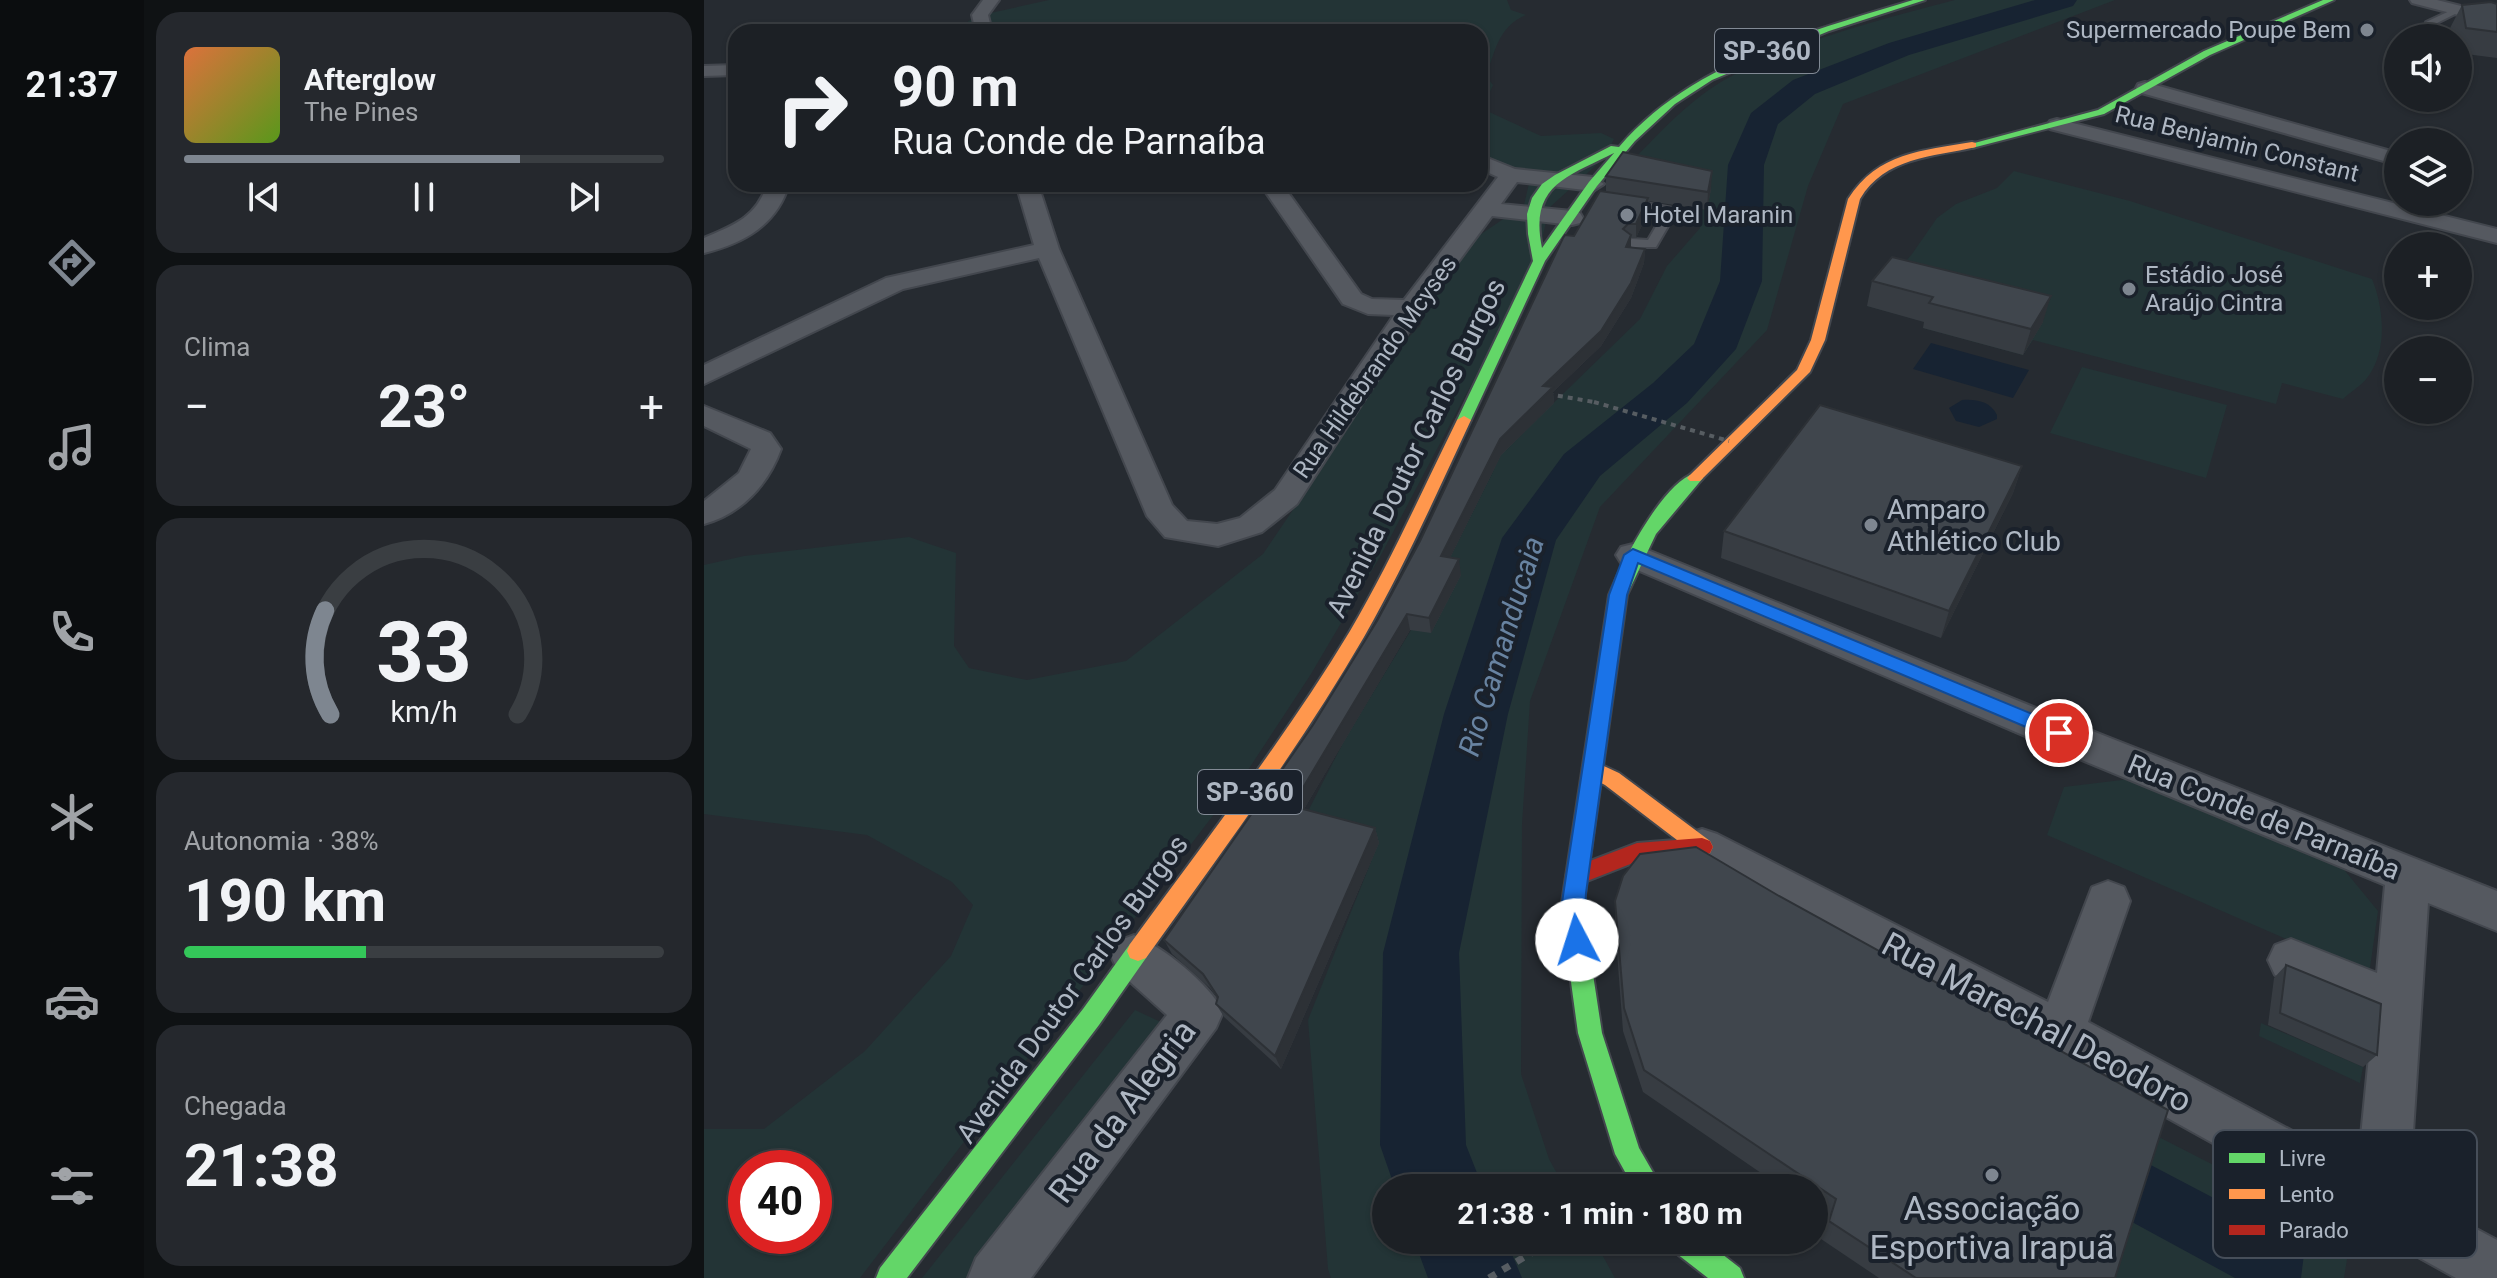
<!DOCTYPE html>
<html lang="pt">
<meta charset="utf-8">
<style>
:root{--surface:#1c2025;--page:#25282d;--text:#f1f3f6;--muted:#a0a3a7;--line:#3a3e42;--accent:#7e8690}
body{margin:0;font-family:Roboto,sans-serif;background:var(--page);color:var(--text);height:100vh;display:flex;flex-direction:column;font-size:30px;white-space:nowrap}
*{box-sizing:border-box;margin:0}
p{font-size:26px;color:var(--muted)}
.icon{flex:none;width:44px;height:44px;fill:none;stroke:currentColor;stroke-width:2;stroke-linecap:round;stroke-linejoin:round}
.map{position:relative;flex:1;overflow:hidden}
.sheet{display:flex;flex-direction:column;gap:12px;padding:12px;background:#0f1214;width:560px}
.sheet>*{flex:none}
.top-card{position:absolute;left:24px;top:24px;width:760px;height:168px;border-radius:24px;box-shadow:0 2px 6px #0004,0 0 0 2px var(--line);background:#1c2025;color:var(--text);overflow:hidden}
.controls{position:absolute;left:1680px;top:24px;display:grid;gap:16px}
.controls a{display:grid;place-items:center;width:88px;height:88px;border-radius:50%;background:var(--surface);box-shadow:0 2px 6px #0004,0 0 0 2px var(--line);font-size:40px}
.speed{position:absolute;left:24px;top:1150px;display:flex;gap:16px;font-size:40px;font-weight:700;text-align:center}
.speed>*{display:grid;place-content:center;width:104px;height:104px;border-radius:50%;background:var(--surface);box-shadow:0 2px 6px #0004,0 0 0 2px var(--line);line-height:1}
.speed .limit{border:12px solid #d22;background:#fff;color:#111}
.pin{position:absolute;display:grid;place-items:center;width:68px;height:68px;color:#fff;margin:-34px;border:4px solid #fff;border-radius:50%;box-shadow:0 2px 8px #0007}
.me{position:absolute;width:88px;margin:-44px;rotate:355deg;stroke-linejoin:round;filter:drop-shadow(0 0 6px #0008)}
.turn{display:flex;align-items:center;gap:28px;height:168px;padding:0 32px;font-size:36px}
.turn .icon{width:104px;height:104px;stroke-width:2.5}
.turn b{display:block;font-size:56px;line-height:68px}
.big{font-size:60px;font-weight:700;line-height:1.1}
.sheet .tile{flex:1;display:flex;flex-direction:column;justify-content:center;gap:12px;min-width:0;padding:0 28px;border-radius:24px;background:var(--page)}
.sheet .dial{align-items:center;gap:0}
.dial svg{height:208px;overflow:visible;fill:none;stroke:var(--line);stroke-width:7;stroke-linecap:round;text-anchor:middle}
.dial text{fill:var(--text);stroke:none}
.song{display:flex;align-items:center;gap:24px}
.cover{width:96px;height:96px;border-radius:12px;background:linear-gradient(135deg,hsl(20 70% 55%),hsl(90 70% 35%))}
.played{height:8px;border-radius:4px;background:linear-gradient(90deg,var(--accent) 70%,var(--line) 70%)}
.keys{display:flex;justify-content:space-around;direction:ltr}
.heat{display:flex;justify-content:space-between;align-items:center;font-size:44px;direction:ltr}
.charge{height:12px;border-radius:6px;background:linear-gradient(90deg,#34c759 38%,var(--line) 0)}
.trip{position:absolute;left:668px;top:1174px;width:456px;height:80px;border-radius:40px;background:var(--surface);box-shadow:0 2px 6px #0004,0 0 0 2px var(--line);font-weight:700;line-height:80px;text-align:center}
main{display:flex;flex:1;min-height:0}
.menu{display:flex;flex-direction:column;width:144px;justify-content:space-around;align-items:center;background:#0b0d0f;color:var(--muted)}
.menu .icon{width:56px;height:56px}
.menu .selected{color:var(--accent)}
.menu b{font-size:36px;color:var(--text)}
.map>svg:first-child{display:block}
.green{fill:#233436;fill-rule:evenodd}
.water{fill:#172332}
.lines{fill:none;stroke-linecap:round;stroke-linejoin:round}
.river{fill:#172332;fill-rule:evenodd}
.lane-casing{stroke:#43474e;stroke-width:4}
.street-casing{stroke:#43474e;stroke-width:4}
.fast-casing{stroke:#43474e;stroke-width:4}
.slow-casing{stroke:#43474e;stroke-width:4}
.jam-casing{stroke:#43474e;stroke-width:4}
.path-far1{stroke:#575d62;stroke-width:4;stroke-dasharray:5 5;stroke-linecap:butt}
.path{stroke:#575d62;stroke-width:7;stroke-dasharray:8 8;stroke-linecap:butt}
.lane{fill:#555960;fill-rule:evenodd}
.street{fill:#555960;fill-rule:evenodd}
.fast{fill:#63d668;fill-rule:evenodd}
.slow{fill:#ff974d;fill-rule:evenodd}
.jam{fill:#b3261e;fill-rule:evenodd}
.path-bridge{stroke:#575d62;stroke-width:4;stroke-dasharray:5 5;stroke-linecap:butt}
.wall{fill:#373c42}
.shaded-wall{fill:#2d3136}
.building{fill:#40464d;stroke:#2d3136;stroke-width:2}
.route{fill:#1a73e8;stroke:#114b97;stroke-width:2}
.poi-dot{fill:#7e8690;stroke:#1a212b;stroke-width:3}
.labels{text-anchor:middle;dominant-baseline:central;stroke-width:8;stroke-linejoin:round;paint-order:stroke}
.far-poi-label{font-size:24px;fill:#aeb7c3;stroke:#1a212b;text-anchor:start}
.far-street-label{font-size:24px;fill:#aeb7c3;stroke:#1a212b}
.shield{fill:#1a212b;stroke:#828a95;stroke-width:2}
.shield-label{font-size:26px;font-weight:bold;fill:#aeb7c3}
.street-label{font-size:28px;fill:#aeb7c3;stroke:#1a212b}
.poi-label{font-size:28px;fill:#aeb7c3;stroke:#1a212b;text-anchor:start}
.water-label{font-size:30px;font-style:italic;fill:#6883a1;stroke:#1a212b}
.near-street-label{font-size:34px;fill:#aeb7c3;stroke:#1a212b}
.near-poi-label{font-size:34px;fill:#aeb7c3;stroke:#1a212b}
.key{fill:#1a212b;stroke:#464e59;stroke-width:2}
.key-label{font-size:22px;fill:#aeb7c3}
</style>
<main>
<nav class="menu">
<b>21:37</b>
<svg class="icon selected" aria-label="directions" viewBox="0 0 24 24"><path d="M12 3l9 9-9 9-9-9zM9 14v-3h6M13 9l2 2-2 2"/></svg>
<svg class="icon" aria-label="music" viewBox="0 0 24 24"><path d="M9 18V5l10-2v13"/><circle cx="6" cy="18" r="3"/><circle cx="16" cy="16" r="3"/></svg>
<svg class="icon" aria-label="phone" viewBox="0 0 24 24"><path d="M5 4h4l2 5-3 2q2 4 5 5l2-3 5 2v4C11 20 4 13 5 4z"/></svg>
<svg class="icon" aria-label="climate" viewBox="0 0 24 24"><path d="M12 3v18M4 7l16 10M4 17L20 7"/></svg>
<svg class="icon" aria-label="car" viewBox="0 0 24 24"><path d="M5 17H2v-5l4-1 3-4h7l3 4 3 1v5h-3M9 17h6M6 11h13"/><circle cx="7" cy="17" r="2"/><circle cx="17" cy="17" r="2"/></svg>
<svg class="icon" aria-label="filters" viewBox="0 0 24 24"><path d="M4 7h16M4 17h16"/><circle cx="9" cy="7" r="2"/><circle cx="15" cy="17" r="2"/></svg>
</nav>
<section class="sheet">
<div class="tile">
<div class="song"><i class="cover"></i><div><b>Afterglow</b><p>The Pines</p></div></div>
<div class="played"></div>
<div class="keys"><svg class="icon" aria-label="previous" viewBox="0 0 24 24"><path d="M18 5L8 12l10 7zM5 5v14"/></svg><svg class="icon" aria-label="pause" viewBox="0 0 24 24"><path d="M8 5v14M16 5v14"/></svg><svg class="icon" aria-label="next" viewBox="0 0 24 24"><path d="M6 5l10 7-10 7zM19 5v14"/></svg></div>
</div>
<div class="tile"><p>Clima</p>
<div class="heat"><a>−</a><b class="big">23°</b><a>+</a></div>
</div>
<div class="tile dial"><svg viewBox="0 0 100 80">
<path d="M14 69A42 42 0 1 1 86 69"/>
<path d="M14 69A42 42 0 0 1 12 29" stroke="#7e8690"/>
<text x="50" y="56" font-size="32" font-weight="700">33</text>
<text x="50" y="72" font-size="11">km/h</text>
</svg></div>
<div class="tile"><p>Autonomia · 38%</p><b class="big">190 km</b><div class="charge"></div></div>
<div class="tile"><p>Chegada</p><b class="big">21:38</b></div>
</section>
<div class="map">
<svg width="1793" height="1278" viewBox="0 0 1793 1278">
<rect width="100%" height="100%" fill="#262b31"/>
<path class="green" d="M345,0H803L807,10L822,15C795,26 791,51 782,76L789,85L782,100L783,111L837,136L897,133L910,139L901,157L845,208L834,258L677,555L607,674L546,767L156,1278H0V1129H60L161,1051L247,956L269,905L248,882L163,835L0,814V565L40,556L205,537L252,553L250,646L265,668L323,680L422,661L559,554L643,430L670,371L716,326L727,296L761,245L820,205L826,179L776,160V32H498L483,28L465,32H247L273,16ZM42,1168H110V1236H42Z
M1251,0H1411L1139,104L1104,186L1063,330L896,507L826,701L818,824L817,1074L845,1159L861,1188H682V1240H890L911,1278H627L624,1269L604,1020L674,844L598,823L641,739L724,602L798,453L936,319L963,266L996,228L999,199L924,165C955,134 986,98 1026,77C1095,40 1175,20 1251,0Z
M1310,171L1426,201L1668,279C1680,308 1684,351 1663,378C1657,386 1646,392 1639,399L1578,383L1572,404L1329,340L1319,355L1219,328L1222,322L1163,306L1208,254L1233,218L1252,204L1293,188Z
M1378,367L1523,405L1502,478L1346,433Z
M1426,779L1637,866L1674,911L1665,975L1343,835L1360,787Z
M431,1010L461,1024L265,1278H218Z
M1557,1023L1659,1067L1656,1083L1555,1036Z
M1443,1131L1647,1235L1640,1278H1396Z"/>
<path class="water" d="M1227,343L1325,370L1309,398L1209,369Z
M1258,400C1272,399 1286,401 1293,415V419L1275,427L1252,421L1245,408Z
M1443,1163L1601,1246L1597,1278H1531L1428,1222Z"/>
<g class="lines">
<path class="river" d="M1331,0H1373L1369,6L1205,55L1111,94L1074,124L1060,165L1058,281L1032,349L983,403L896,476L852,540L804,714L755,953L762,1145L779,1188H691L676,1145L679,953L740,714L798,538L860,454L949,383L990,344L1016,281L1024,165L1047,113L1089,80L1185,43Z
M710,1240H802L818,1278H724Z"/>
<g class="lane-casing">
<path id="lane" d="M1752,8L1759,10L1729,25L1727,38H1719L1722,22Z
M920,199L974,209L952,247H928L922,243L928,239L944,240L961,211L916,204L914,202Z"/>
</g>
<g class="street-casing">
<path id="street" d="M279,0H295L284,15L288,32H272L268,15Z
M1706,0H1733L1793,15V25L1708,3Z
M32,65V75L0,76V66Z
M1441,82L1694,153V165L1434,92L1432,88L1434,84Z
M1353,119L1793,229V243L1346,129L1343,125L1346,121Z
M776,155L811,169L889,177L900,184L889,191L813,182L797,204L868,211L876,213L879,218L876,223L868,225L788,216L718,311L593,504L558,532L514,546L461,537L443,516L335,258L199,289L0,384V365L182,278L330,245L312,184H334L355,249L468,505L483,521L513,524L536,518L571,490L690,315L664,314L639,304L556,184H578L657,294L668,299L700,300L794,177L776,169Z
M63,184H85C73,225 40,243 0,253V238C30,225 53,217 63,184Z
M0,406L66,433L77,449C64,485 37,514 0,524V501L35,473L47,449L0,426Z
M929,544L1396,734L1793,891V931L1724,903L1705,1193L1793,1240V1278H1752L1379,1071L983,860L977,847L983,834L998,829L1013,834L1344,1002L1388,887L1404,881L1420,887L1426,901L1384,1022L1654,1166L1669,1016L1571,975L1564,960L1571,945L1587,939L1673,973L1681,885L1368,756L917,563L912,555L917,547Z
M430,935C458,946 507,985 519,1012L512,1028L327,1278H264L272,1258L463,1015L414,971L407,956L414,941Z"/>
</g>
<g class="fast-casing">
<path id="fast" d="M1209,0H1221L1125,31L1008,80L971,104L931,141L893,186L841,261L767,420L760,424L755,423L753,420L829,261L824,234L823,214L828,198L838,184L851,175L907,146L915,147C986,63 1107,31 1209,0ZM910,153L885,182L838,248C825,185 863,177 910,153Z
M1619,0H1630L1506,55L1400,114L1268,148L1263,145L1394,110L1500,51Z
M991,473L999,478L952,534L923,595L879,909L898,1033L935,1148L958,1188H930L911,1154L874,1033L857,909L905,595C918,563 957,484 991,473Z
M434,941L442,944L445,951L442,958L395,1025L203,1278H172L176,1268L379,1009L426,944Z
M964,1240H1000L1036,1268L1040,1278H1004L968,1250Z"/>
</g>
<g class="slow-casing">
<path id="slow" d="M1268,142L1272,143V147C1228,157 1181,157 1156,199L1121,340L1106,372L996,481H986L983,478L986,475L1093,370L1107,340L1144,199C1174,152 1218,151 1268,142Z
M760,416L767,420C733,493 700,567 660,637C595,749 517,853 442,958L434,961L426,958L423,951L426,944C501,841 580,740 646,631C686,563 718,491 753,420Z
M889,761L915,773L1006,841L1009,847L1006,853L998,856L990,853L901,785L882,775L879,769L882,763Z"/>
</g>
<g class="jam-casing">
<path id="jam" d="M998,838L1006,841L1009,847L1006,853L998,856L934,861L873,885L865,883L862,876L865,869L933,843Z"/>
</g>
<path class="path-far1" d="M844,394L890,402"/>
<path class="path" d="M785,1278L849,1240"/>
<use href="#lane" class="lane"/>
<use href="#street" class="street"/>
<use href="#fast" class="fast"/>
<use href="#slow" class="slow"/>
<use href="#jam" class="jam"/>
<path class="path-bridge" d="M890,402L1025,441"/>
</g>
<path class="wall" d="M1793,4V58L1754,53V38H1747L1746,28L1758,5Z
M902,176L1007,189L1003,210L944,201V212L932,238H927V247L941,249L940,263L927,298L897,346L849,392L850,403L797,455L746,558L757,575L727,633L706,630L600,809L671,828L675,843L577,1069L520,1017L512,1004L514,999L506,988L468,954L460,940L609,725L673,621L716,541L870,236L902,192Z
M1168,281L1339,322L1319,355L1219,328L1220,322L1163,306Z
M1318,466L1309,493L1237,638L1017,558L1020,531Z
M911,901L1411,1278H1175L1117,1239L1124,1218L1110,1209V1188H1079L939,1092L919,1031L911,926Z
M1582,965L1673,1055L1659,1067L1564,1025L1570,978Z"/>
<path class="shaded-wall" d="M1008,171L1007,189L1003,210L1004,192Z
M944,198V212L932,238V224Z
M927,235V250L922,247Z
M941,249L940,263L927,298L897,346L849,392L850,403L797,455L739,572L737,556L796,439L839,386Z
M1347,296L1339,322L1319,355L1327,329Z
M1318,466L1309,493L1237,638L1245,611Z
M755,559L757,575L727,633L725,618Z
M703,614L706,630L593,821L588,806Z
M671,828L675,843L577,1069L571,1056Z"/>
<path class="building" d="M1787,2L1793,4V32L1762,28L1758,5Z
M919,152L1008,171L1004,192L902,176Z
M896,191L944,198L932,224H924L919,229L927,235L922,247L941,249L927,283L897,331L839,386L849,387L796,439L737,556L755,559L725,618L703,614L588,806L671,828L571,1056L512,1004L514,997L499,974L460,940L609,725L673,621L716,541L859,238L861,235L870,236Z
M1188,257L1347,296L1327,329L1225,303L1229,297L1168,281Z
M1116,405L1318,466L1245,611L1020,531Z
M992,847L1075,896L1464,1110L1411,1278H1212L1125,1221L1132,1199L940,1070L920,1008L911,901L919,876L936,854Z
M1582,965L1677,1004L1673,1055L1576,1013Z"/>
<path class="route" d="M929,549L1362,728L1364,733L1362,738H1348L934,563L923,595L882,893C880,910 888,932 881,947L873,950L865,947L857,909L905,595L920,555Z"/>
<g class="poi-dot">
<circle cx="1663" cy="30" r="8"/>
<circle cx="923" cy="215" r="8"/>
<circle cx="1425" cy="289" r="8"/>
<circle cx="1167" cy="525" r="8"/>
<circle cx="1288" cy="1175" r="8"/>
</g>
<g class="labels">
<g class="far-poi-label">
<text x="1647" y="30" text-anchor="end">Supermercado Poupe Bem</text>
<text x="939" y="215">Hotel Maranin</text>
<text x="1441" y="275">Estádio José<tspan x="1441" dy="28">Araújo Cintra</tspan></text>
</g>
<g class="far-street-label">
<text transform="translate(1533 144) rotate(14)">Rua Benjamin Constant</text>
<text transform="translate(671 367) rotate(-55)">Rua Hildebrando Mcyses</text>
</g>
<g class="shield">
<rect x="1011" y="29" width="104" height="44" rx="6"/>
<rect x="494" y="770" width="104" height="44" rx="6"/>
</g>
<g class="shield-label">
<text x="1063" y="51">SP-360</text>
<text x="546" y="792">SP-360</text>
</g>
<g class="street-label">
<text transform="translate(712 448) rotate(-64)">Avenida Doutor Carlos Burgos</text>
<text transform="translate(1560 817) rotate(22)">Rua Conde de Parnaíba</text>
<text transform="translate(368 989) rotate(-54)">Avenida Doutor Carlos Burgos</text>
</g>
<g class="poi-label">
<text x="1183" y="509">Amparo<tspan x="1183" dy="32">Athlético Club</tspan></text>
</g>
<g class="water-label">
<text transform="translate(797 646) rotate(-73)">Rio Camanducaia</text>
</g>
<g class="near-street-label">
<text transform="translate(1333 1022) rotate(28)">Rua Marechal Deodoro</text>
<text transform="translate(418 1111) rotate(-53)">Rua da Alegria</text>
</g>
<g class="near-poi-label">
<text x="1288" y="1208">Associação<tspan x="1288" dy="39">Esportiva Irapuã</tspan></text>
</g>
</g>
<rect x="1509" y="1130" width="264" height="128" rx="12" class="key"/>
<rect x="1525" y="1153" width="36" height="10" fill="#63d668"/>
<rect x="1525" y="1189" width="36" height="10" fill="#ff974d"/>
<rect x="1525" y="1225" width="36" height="10" fill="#b3261e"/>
<g class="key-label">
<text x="1575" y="1166">Livre</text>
<text x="1575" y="1202">Lento</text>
<text x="1575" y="1238">Parado</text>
</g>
</svg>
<div class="controls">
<a><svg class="icon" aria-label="sound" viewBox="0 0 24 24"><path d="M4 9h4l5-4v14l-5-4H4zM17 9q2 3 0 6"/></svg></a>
<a><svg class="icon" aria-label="layers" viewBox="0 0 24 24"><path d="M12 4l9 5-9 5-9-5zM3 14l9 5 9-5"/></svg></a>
<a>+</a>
<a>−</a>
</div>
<div class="speed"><div class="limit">40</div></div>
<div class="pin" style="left:1355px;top:733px;background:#d93025"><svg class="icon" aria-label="arrive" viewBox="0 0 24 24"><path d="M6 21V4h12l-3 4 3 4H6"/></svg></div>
<svg class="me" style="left:873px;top:940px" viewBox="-20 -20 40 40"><circle r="19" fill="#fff"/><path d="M0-13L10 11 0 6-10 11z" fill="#1a73e8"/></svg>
<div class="trip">21:38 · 1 min · 180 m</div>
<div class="top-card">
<div class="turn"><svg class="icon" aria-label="right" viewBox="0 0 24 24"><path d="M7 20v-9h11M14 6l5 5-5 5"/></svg><div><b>90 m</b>Rua Conde de Parnaíba</div></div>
</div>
</div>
</main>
